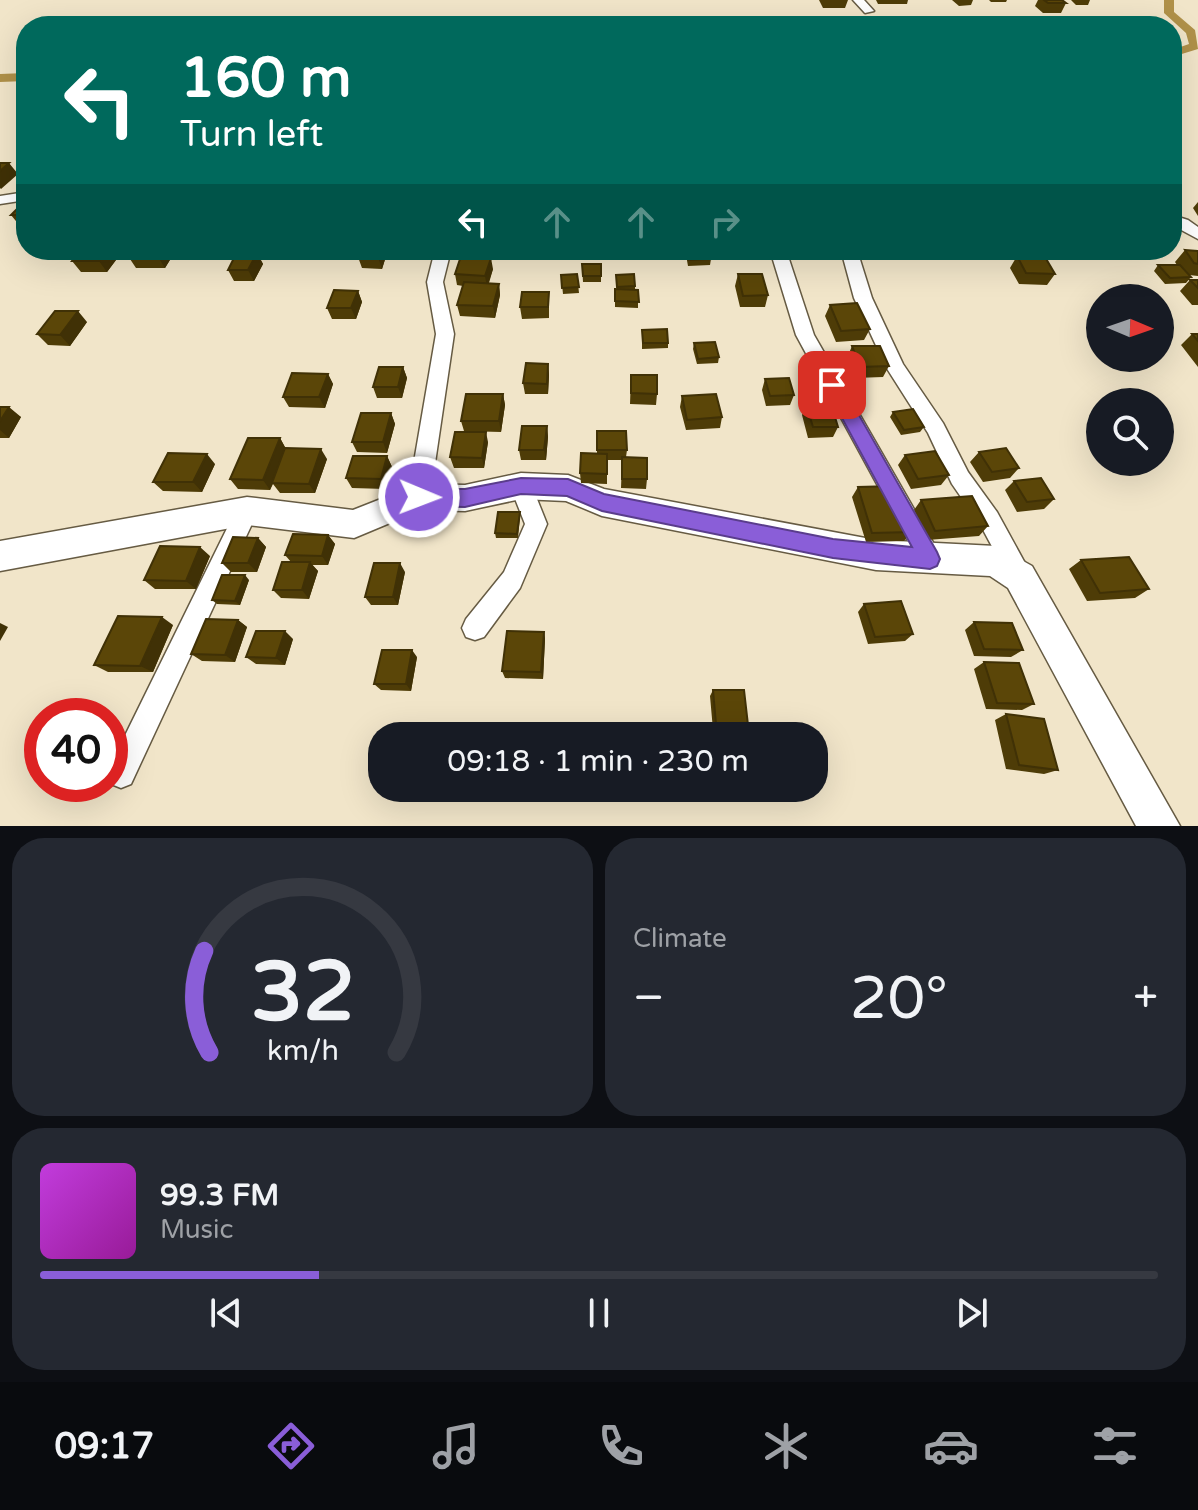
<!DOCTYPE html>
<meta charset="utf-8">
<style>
:root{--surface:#171b24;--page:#242831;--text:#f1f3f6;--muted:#9ea1a6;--line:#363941;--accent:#8a5ed8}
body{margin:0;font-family:"Varela Round",sans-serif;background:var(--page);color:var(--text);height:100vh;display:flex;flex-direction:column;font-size:30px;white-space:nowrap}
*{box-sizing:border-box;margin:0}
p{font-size:26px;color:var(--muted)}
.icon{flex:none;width:44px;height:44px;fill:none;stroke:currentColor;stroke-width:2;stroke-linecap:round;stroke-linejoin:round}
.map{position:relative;height:826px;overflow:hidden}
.drawer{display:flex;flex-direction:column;gap:12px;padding:12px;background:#0d0f14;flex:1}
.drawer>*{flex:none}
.hud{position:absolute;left:16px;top:16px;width:1166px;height:244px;border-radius:32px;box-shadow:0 8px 32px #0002;background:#00695c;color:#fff;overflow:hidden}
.needle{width:52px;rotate:92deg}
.buttons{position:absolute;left:1086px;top:284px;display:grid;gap:16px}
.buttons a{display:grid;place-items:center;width:88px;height:88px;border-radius:50%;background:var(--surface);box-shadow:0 8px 32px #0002;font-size:40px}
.speed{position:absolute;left:24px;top:698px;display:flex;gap:16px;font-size:40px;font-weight:700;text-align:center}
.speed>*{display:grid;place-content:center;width:104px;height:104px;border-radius:50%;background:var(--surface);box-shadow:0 8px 32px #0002;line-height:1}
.speed .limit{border:12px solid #d22;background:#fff;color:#111}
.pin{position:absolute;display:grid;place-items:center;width:68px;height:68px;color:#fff;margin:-34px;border-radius:16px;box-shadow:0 4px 12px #0006}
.me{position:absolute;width:88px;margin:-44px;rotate:91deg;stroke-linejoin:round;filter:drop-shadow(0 0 6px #0008)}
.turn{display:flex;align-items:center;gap:28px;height:168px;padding:0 32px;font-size:36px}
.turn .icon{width:104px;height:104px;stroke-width:2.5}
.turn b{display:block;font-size:56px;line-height:68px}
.lanes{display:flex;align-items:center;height:76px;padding:0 32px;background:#0003;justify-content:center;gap:40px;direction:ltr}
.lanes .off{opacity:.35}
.big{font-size:60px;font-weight:600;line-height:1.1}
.drawer .card{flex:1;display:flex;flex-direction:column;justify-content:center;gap:12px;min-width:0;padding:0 28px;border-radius:32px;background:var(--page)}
.drawer .dial{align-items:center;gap:0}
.dial svg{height:208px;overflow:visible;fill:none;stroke:var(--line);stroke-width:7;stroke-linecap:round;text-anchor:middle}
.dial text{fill:var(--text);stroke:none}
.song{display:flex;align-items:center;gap:24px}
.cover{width:96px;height:96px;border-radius:12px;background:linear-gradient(135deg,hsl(290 70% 55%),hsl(300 70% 35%))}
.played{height:8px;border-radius:4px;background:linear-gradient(90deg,var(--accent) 25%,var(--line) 25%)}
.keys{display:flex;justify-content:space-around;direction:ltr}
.heat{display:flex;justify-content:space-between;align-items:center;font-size:44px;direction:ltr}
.drawer .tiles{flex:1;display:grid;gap:12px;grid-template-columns:1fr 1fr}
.card:last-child{grid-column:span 2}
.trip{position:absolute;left:368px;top:722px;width:460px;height:80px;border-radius:32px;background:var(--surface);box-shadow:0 8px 32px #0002;font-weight:600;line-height:80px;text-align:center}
.tab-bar{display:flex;height:128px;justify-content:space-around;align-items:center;background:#090b0e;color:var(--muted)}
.tab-bar .icon{width:56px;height:56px}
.tab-bar .current{color:var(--accent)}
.tab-bar b{font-size:36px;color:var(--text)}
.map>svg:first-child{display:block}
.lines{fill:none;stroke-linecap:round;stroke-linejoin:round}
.canal{fill:#b09149;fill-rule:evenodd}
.street-casing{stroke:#665b43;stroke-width:3}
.secondary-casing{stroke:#665b43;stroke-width:3}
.street{fill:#fff;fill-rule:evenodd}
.secondary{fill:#fff;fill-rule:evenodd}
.wall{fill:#4e3c07}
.shaded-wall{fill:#403106}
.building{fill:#5b4608;stroke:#403106;stroke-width:2}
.route{fill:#8a5ed8;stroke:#5a3d8c;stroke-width:2}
</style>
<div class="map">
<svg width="1198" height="826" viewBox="0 0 1198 826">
<rect width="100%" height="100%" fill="#f1e5c9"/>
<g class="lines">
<path class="canal" d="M1164,0H1174V12L1195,30L1198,49L1172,57V50L1189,44L1186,33L1164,13Z
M26,73V81L0,82V74Z"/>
<g class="street-casing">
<path id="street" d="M853,0H864L874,11L865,13Z
M26,192V200L0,204V196Z
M1172,215L1188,220L1198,227V239L1172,225Z
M435,250H451L443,282L454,334L430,497L427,504L419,507L411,504L408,497L436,334L427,282Z
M770,250H786L814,335L938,551L942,559L938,567L930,570L922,567L796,335Z
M841,250H857L872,298L903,364L943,423L968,472L997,512L1031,574L1027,582L1019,585L1011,582L981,526L952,484L928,433L886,367L854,298Z
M521,477L529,479L547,524L520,588L484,637L475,640L466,637L462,628L466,619L504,572L525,524L510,486L513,479Z
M247,501L255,504L258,511L131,784L121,788L111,784V764L239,504Z"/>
</g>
<g class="secondary-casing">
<path id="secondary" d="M521,473L568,475L604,489L876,540L996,546L1032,566L1180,826H1136L1008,588L990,576L876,570L602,516L566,501L521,499L465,511L421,510L354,538L247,525L0,571V541L247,497L353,510L419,484L465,485Z"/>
</g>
<use href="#street" class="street"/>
<use href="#secondary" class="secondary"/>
</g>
<path class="wall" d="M819,0H848L845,8H823Z
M876,0H908L907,4H878Z
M952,0H973L971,5L959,6Z
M989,0H1007L1006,2H991Z
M1038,0H1062L1066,3L1061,13H1043L1035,6Z
M1071,0H1090L1088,5H1076Z
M896,18L911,24L910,26H896L894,23Z
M26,200V226H20L11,215Z
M1198,202V216L1193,208Z
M80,250H115L119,256L107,272H81L72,261Z
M388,250L382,269L362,268L358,257Z
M529,250H558L557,258L530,257Z
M686,250L711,259L710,265L688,266L686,255Z
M733,250H761L759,258L735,259Z
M1185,250L1198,251V276L1189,275L1191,277L1186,283L1165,284L1154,271L1158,265H1177L1175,262Z
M257,253L263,264L254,281H234L228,270Z
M173,255L165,268H136L128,256Z
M1017,256L1055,274L1047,285L1019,284L1010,268Z
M582,264H601V282H583Z
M493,269L489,283L499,284L500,295L495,318L460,316L457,305L463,286L457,285L455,274Z
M577,274L579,293L563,294L561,275Z
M738,274L768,295L765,307H740L735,286Z
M616,275L635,286V290H638V308L615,307V289H617Z
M1190,280H1198V305H1192L1180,291Z
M358,291L362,302L356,319H332L327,308Z
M549,292V318L522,319L520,307Z
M830,305L870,329L864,340L836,342L825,316Z
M87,322L70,346L48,345L37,334Z
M642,330L668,343V348L642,349Z
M1192,334H1198V367L1181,345Z
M694,343L719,357L718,363L697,364L693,349Z
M852,346L889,366L883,377L855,378L847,358Z
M548,364L549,375L548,394H525L523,383Z
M403,367L407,378L402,398H377L373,387Z
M328,374L333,384L325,408L289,407L283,397Z
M631,375L657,394L656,405L630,404Z
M765,379L794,395L790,405L766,406L762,390Z
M503,394L505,405L501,432L464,431L461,421Z
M682,396L722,417L720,428L686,430L680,407Z
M806,404L838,427L833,437L808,438L802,415Z
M0,407L21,417L9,438H0Z
M893,412L924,427L920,432L901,435L890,417Z
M391,413L395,424L387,453L357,452L352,442Z
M547,426L548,437L546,460H521L519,450Z
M597,431L627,450L626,457L647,479L646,489L621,488L622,460H607V484L581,483L580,473L597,454Z
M280,438L286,449L327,459L315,493H280L273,484L270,490L238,489L230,479Z
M488,442L484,468H454L450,457Z
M979,452L1019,468L1010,478L983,482L970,462Z
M905,455L949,475L941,485L911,489L898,465Z
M387,456L392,467L386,489L352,488L346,478Z
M215,464L202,492L163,491L153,482Z
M1014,481L1054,499L1044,509L1017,512L1005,490Z
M858,487L911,532L904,541L866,542L852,497Z
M921,500L988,526L979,536L927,540L914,510Z
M520,512V517L518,538H496L495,533Z
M328,535L335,544L328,565H312L318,571L309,599L281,598L273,590L291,562L285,555Z
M258,538L266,547L257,572H231L222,563Z
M210,556L196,589H155L144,580Z
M1081,560L1149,589L1135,598L1087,601L1069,569Z
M405,572L398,605H371L365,597Z
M249,580L240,605L217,604L212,600Z
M864,604L913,634L905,641L868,644L858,612Z
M238,620L247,627L235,662L202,661L191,654Z
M974,622L1023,650L1011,657L974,656L965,630Z
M173,625L153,672H108L94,665Z
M544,632L545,639L543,679L505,678L502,671Z
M293,639L285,665L256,664L246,657Z
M417,657L411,691L381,690L374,684Z
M984,662L1034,704L1022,710L986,709L974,669Z
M713,690L748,725L744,730H713L710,696Z
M1006,714L1058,770L1044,774L1006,769L995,720Z"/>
<path class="shaded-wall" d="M9,163L18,174L1,189L0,188V171Z
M107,250H115L119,256L107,272L99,261Z
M162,250H170L173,255L165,268L158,257Z
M381,250H388L382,269L378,257Z
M257,253L263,264L254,281L248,270Z
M491,258L493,269L487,287L485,276Z
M499,284L500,295L495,318L493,306Z
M358,291L362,302L356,319L351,308Z
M78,311L87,322L70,346L60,335Z
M548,364L549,375L548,394L547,384Z
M403,367L407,378L402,398L398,387Z
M328,374L333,384L325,408L319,397Z
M503,394L505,405L501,432L499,421Z
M9,407L21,417L9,438L0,430V421Z
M391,413L395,424L387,453L383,442Z
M547,426L548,437L546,460L544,450Z
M486,432L488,442L484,468L482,458Z
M280,438L286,449L270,490L263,480Z
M321,449L327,459L315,493L309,484Z
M207,454L215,464L202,492L193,482Z
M387,456L392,467L386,489L381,479Z
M328,535L335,544L328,565L322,556Z
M258,538L266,547L257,572L248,563Z
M200,547L210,556L196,589L186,581Z
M310,562L318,571L309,599L302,590Z
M400,563L405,572L398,605L393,597Z
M245,575L249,580L240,605L235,601Z
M162,617L173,625L153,672L140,666Z
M238,620L247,627L235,662L225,655Z
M0,623L8,627L0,641Z
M285,631L293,639L285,665L276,658Z
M544,632L545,639L543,679L541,672Z
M412,650L417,657L411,691L406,684Z"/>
<path class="building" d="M1044,0H1062L1066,3H1048Z
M896,18H907L911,24H899Z
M0,163H9L0,171Z
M26,200V215H11Z
M80,250H107L99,261H72Z
M133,250H162L158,257L128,256Z
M360,250H381L378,257H358Z
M687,250H709L711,259L689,260Z
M1185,250L1198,251V264L1194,263Z
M237,252L257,253L248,270H228Z
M461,256L491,258L485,276L455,274Z
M1017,256L1045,257L1055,274L1026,273Z
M582,264H601V276H583Z
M1158,265H1180L1191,277L1170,278Z
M577,274L579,287L562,288L561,275Z
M634,274L635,286L617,287L616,275Z
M738,274H762L768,295L743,296Z
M1190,280H1198V288Z
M464,282L499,284L493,306L457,305Z
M615,289L638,290L639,302L615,301Z
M334,290L358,291L351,308H327Z
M522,292H549L548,307H520Z
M857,303L870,329L841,331L830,305Z
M55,311H78L60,335L37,334Z
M667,329L668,343H643L642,330Z
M1192,334H1198V341Z
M715,342L719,357L698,359L694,343Z
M852,346H880L889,366L860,367Z
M526,363L548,364L547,384L523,383Z
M379,367H403L398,387H373Z
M292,373L328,374L319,397H283Z
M631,375H657V394L631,393Z
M789,378L794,395L770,396L765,379Z
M466,394H503L499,421H461Z
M716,394L722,417L687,420L682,396Z
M806,404H831L838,427H813Z
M0,407H9L0,421Z
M913,409L924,427L904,430L893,412Z
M361,413H391L383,442H352Z
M522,426H547L544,450H519Z
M597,431H626L627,450H597Z
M455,432H486L482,458L450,457Z
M248,438H280L263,480L230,479Z
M285,448L321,449L309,484L272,483Z
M1006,448L1019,468L992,472L979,452Z
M935,451L949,475L918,479L905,455Z
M168,453L207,454L193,482H153Z
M581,453L607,454V474L580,473Z
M353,456H387L381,479L346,478Z
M622,457L647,458V479H622Z
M1041,478L1054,499L1027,502L1014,481Z
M895,486L911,532L872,533L858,487Z
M972,496L988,526L935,531L921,500Z
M498,512H520L517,534L495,533Z
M293,534L328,535L322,556L285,555Z
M233,537L258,538L248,563H222Z
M160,546L200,547L186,581L144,580Z
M1129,557L1149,589L1100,593L1081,560Z
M282,562H310L302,590H273Z
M374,563H400L393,597H365Z
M222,575H245L235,601L212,600Z
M901,601L913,634L875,637L864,604Z
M118,616L162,617L140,666L94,665Z
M206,619L238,620L225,655L191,654Z
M974,622L1012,623L1023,650L984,649Z
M256,631H285L276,658L246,657Z
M507,631L544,632L541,672L502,671Z
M382,650H412L406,684H374Z
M984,662L1019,663L1034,704L997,703Z
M713,690H744L748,725L716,724Z
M1006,714L1044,719L1058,770L1019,765Z
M466,729L494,730L493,736H465Z"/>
<path class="route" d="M832,378L839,380L937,552L940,559L937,566L930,569L833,558L602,511L567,496L521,494L465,507L419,506L412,503L409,497L412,491L419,489H465L521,478L568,479L604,494L833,539L912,547L824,385Z"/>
</svg>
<div class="buttons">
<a><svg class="needle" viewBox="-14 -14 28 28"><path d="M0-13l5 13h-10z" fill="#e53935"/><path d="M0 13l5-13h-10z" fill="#9ea1a6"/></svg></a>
<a><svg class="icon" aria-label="search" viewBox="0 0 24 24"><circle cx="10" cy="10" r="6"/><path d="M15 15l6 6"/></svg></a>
</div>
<div class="speed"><div class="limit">40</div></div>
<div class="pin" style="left:832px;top:385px;background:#d93025"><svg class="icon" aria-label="arrive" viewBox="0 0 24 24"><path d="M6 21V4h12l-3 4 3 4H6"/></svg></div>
<svg class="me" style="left:419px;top:497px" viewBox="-20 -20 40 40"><circle r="17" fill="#8a5ed8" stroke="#fff" stroke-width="3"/><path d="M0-11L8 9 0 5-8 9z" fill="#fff"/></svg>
<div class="trip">09:18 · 1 min · 230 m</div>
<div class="hud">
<div class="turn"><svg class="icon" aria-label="left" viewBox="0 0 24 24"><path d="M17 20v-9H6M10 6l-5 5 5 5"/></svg><div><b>160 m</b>Turn left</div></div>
<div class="lanes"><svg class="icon" aria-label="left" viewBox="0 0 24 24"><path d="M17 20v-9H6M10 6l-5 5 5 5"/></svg><svg class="icon off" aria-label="ahead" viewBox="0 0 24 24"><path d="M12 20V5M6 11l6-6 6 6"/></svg><svg class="icon off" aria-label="ahead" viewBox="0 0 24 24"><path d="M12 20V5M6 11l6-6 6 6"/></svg><svg class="icon off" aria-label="right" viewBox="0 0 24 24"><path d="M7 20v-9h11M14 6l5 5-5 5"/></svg></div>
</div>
</div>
<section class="drawer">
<div class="tiles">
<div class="card dial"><svg viewBox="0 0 100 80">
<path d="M14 69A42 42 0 1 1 86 69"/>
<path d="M14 69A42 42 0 0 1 12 30" stroke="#8a5ed8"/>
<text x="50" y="56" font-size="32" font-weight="700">32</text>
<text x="50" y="72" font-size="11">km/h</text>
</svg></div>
<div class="card"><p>Climate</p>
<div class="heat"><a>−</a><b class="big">20°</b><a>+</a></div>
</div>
<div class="card">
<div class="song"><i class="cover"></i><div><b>99.3 FM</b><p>Music</p></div></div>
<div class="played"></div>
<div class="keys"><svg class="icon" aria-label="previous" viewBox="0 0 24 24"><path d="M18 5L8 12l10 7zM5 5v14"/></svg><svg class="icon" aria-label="pause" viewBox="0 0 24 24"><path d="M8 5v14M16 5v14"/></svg><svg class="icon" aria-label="next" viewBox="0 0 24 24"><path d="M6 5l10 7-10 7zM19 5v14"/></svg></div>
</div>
</div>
</section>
<nav class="tab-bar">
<b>09:17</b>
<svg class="icon current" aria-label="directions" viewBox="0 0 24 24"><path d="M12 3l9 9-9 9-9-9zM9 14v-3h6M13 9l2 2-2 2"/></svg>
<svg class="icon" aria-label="music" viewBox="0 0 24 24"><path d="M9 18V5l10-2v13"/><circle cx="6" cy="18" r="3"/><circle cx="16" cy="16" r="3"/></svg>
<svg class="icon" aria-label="phone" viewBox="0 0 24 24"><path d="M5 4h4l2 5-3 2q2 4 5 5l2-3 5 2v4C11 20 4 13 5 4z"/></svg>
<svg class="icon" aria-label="climate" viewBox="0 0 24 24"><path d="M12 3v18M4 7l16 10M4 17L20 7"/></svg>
<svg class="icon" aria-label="car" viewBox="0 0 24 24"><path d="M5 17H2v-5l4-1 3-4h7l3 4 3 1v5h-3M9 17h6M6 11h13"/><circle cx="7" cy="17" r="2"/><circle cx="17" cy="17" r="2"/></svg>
<svg class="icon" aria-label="filters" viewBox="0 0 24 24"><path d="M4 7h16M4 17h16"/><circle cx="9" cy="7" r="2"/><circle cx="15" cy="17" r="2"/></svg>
</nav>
